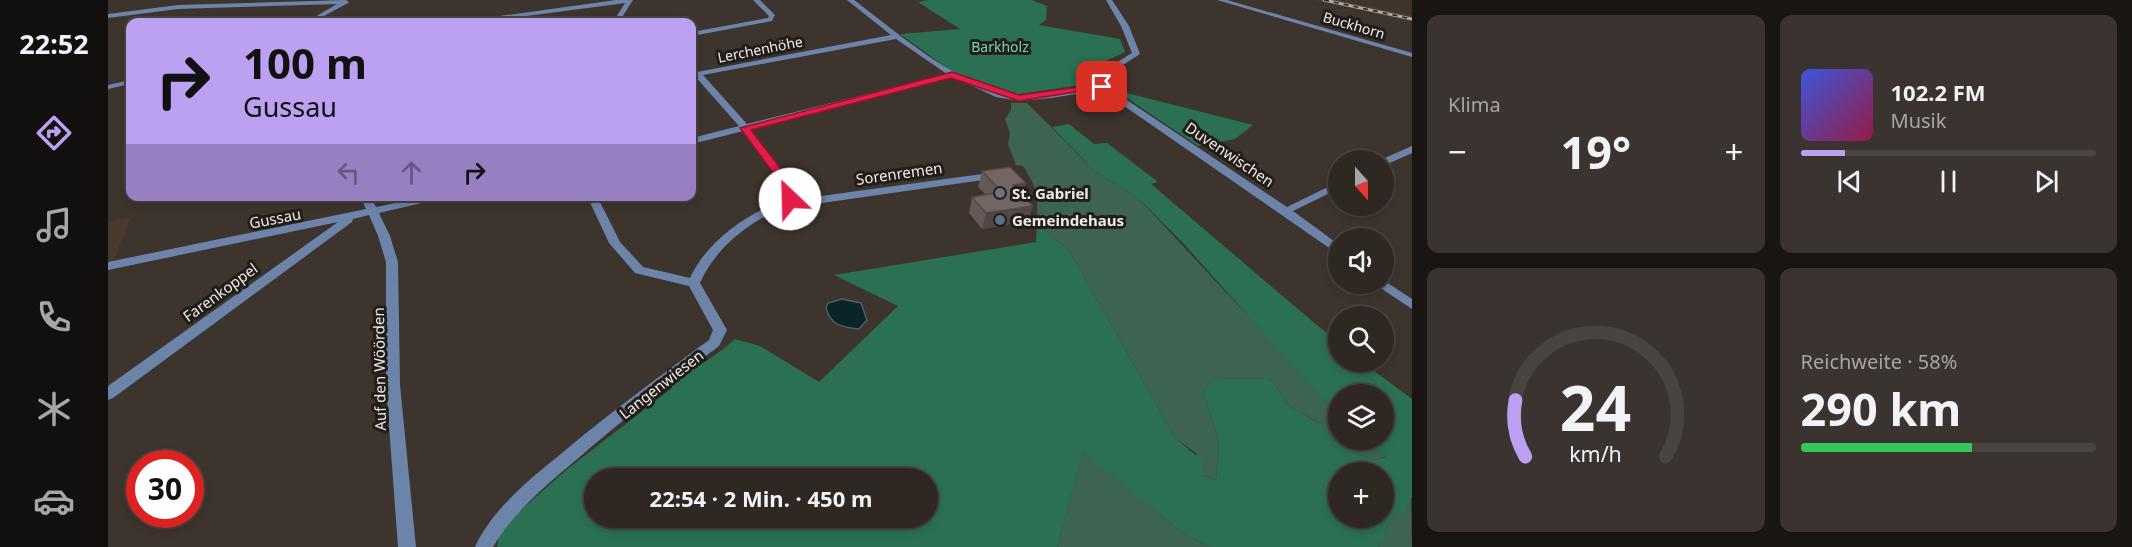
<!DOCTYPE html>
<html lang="de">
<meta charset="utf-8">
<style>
:root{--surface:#2e2722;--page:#3a332f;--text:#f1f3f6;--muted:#a7a5a5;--line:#494440;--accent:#bca0f2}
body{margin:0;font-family:"Noto Sans",sans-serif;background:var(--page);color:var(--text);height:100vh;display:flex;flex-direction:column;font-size:22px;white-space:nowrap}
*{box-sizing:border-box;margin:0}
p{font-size:20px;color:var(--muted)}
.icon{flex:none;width:33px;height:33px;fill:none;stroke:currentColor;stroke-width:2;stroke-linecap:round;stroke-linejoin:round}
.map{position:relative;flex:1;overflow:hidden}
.details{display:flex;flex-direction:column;gap:15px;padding:15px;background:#191513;width:720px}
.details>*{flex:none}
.hud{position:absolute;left:18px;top:18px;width:570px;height:183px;border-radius:12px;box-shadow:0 3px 9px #0003,0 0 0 2px var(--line);background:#bca0f2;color:#111;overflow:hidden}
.needle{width:39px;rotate:159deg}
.tools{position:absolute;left:1220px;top:150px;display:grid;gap:12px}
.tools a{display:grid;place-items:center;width:66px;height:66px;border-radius:50%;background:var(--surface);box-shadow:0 3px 9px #0003,0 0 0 2px var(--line);font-size:30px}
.speed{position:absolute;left:18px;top:450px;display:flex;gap:12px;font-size:30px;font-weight:700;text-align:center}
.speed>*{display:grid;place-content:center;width:78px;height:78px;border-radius:50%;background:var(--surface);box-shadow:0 3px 9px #0003,0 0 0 2px var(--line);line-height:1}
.speed .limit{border:9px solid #d22;background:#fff;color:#111}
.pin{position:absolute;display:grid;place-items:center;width:51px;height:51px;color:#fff;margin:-26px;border-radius:12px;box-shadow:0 3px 9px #0006}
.me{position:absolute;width:66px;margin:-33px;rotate:336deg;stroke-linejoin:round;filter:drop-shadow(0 0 4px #0008)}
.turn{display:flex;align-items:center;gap:21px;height:126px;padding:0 18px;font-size:27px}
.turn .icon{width:78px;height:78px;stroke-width:2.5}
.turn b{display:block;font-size:42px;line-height:51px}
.lanes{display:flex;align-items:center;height:57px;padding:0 18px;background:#0003;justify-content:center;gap:30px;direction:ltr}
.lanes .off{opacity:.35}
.big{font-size:45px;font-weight:700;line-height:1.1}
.details .tile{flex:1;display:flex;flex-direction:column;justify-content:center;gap:9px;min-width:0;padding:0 21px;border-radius:12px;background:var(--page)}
.details .dial{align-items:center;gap:0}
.dial svg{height:156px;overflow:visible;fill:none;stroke:var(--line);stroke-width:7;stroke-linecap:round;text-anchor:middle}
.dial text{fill:var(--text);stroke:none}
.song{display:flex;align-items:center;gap:18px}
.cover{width:72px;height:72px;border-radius:9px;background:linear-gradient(135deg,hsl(230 70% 55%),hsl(340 70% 35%))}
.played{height:6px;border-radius:3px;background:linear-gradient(90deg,var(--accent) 15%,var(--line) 15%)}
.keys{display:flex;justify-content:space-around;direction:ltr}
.heat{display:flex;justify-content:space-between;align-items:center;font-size:33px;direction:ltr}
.charge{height:9px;border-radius:4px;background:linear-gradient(90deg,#34c759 58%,var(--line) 0)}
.details .tiles{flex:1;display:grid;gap:15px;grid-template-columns:repeat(2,1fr)}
.trip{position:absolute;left:476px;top:468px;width:354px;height:60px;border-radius:30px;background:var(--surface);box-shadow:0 3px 9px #0003,0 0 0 2px var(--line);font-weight:700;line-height:60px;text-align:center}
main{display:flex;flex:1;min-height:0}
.menu{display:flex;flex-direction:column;width:108px;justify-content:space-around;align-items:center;background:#12100e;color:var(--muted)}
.menu .icon{width:42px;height:42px}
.menu .selected{color:var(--accent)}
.menu b{font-size:27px;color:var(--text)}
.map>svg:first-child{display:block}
.built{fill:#483a2e}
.green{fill:#3d6451}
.forest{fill:#2b7053;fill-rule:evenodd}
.water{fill:#092528;stroke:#4e6061;stroke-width:1.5}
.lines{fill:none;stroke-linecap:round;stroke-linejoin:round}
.street{fill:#6d84aa;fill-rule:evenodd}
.rail-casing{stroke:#aea8a2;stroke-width:3}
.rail{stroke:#211d19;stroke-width:1.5;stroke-dasharray:5;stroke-linecap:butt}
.wall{fill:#645955}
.shaded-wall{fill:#514845}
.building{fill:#746763;stroke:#514845;stroke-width:1.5}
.route{fill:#e11d48;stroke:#92132f;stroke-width:1.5}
.worship-dot{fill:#6b7280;stroke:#211d19;stroke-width:2}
.service-dot{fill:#5c6f8a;stroke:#211d19;stroke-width:2}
.labels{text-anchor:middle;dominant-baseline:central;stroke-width:6;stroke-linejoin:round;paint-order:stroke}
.far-street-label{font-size:14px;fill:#f0ebe6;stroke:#211d19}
.far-park-label{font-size:14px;fill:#74d7a9;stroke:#211d19}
.street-label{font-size:15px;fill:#f0ebe6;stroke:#211d19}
.poi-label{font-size:15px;font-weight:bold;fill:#f0ebe6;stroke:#211d19;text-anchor:start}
</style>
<main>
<nav class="menu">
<b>22:52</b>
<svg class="icon selected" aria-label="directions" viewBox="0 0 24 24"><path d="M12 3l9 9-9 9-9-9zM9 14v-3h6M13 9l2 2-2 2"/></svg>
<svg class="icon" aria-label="music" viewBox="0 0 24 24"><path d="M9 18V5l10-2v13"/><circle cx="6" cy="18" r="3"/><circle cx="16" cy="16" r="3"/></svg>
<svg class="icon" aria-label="phone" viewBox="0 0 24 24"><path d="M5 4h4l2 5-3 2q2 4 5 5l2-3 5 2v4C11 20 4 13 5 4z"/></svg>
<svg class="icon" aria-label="climate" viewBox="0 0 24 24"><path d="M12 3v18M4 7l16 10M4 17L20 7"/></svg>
<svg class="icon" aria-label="car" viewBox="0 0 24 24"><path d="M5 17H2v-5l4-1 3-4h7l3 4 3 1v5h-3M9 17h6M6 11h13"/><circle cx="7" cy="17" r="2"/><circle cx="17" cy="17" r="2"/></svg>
</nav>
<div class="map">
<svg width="1304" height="547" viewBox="0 0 1304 547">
<rect width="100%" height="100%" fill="#3d342d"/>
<path class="built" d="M1206,0H1232L1304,15V21Z
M23,217L6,260L0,261V222Z"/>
<path class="green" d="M903,103H919L988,172L1029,197L1230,412V440H1261L1277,456L1268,460L1240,451L1223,438L1209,422L1178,404L1166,382L1160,379L1109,378L1102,382L1096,393L1111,443L1108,480L1093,475L1088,453L1067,438L962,252L929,224C930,197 930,189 915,166L908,165L900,144L902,133L897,119L903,110Z
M975,451L1072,531L1102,547H949Z
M1303,497L1304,547H1270C1278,539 1276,530 1281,521C1288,511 1295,512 1303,497Z"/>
<path class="forest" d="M820,0H924L939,6L938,20L931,25L1012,39L1017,52L996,62L980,84L904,95L850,76L792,34L852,29L810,2Z
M1007,90L1145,125L1127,139L1090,146Z
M961,124L986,144L999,143L1050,182L1043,184L1230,343V362H1254L1304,399V497L1296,511L1284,518L1278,528L1276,540L1270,547H1102L1072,531L975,452L949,547H389L392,529L457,471L564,388V384C584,368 608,357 627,339L652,346L711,382L790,306L726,275L928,242L929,224L962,252L1067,438L1095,461L1093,475L1108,480L1111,443L1096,393L1102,382L1109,378L1160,379L1166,382L1178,404L1215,426L1223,438L1240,451L1268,460L1277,457L1261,440H1275V394H1230V412L1217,402L1076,244L1029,197L988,172L944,127ZM1230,472H1275V518H1230ZM486,478H819V518H486Z"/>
<path class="water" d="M734,299L753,303L759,320L751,329C734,327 723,326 718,308L720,303Z"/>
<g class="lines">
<path class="street" d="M238,0L241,2L240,3L205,22H198L229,4L70,9L0,18V14L70,5Z
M508,0H525L511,22H505L517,3L374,22H360L363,20Z
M645,0H652L667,15L664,21L584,36V32L660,18L661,16Z
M739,0H746C789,32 857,93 913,95C938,97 965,89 991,85L998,69L1024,53L1013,26L998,0H1004L1021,26L1032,54L1004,72L998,86L1179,207L1230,182V189L1185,211L1230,244V254L993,90L943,98L912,101L888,97L845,77L642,129L686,186L687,197L691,199L889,172L894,175L889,178L707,204L690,205L682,203C645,221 609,244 592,283L619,330L611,346C562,383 513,421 467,461C437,486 405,513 385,547H367C385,508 422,479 454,453C501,413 551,377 601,340L605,330L581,286L527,273L501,243L479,196H489L512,242L535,267L582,278C600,239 639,215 677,198L676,186L635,131L584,144V138L631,126L585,74L589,72L783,35ZM788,39L839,74L639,124L595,75Z
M1109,0H1119L1304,53V57Z
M22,80V84L0,89V85Z
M1304,146V153L1275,166V160H1272Z
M252,196H262L268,207L321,196H344L271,213L282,236L290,262L292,385L308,547H290L278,385V262L270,236L261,215L245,219L244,222L5,398L0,400V386L230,222L0,270V262L258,209Z
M1275,280L1304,299V309L1271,287L1269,284H1275Z"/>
<g class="rail-casing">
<path id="rail" d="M1216,0L1304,19"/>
</g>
<use href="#rail" class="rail"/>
</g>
<path class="wall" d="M874,171L915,195L920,221L874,229L861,213L864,197L878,195L870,187Z"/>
<path class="shaded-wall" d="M918,183L914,199L905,185Z
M925,206L920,221L874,229L878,213Z"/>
<path class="building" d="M902,167L918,183L905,185L925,206L878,213L864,197L894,192L874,171Z"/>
<path class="route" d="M844,72L911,95L994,84L999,87L911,101L843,78L643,130L686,186L688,199L682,203L676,199L675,186L632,128Z"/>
<circle class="worship-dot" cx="892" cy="193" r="6"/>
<circle class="service-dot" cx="892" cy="220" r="6"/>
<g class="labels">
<g class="far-street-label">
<text transform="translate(1246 25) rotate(16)">Buckhorn</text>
<text transform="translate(652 49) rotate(-11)">Lerchenhöhe</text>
</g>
<g class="far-park-label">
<text x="892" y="46">Barkholz</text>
</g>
<g class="street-label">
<text transform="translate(1122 154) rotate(34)">Duvenwischen</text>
<text transform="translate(791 173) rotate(-8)">Sorenremen</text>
<text transform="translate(167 218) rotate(-11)">Gussau</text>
<text transform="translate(112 292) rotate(-36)">Farenkoppel</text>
<text transform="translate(271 369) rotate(-91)">Auf den Wöörden</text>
<text transform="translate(553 384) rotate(-38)">Langenwiesen</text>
</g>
<g class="poi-label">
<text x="904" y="193">St. Gabriel</text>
<text x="904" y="220">Gemeindehaus</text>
</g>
</g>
</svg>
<div class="tools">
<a><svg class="needle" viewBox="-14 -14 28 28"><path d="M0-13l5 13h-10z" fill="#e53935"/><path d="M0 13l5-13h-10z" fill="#a7a5a5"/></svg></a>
<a><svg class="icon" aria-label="sound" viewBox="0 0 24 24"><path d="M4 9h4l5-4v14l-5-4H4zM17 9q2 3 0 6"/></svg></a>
<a><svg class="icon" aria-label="search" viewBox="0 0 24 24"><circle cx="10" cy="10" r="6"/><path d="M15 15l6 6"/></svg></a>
<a><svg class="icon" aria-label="layers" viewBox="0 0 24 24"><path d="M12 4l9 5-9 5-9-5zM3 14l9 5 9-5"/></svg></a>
<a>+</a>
</div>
<div class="speed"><div class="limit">30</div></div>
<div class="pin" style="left:994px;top:87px;background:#d93025"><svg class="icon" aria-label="arrive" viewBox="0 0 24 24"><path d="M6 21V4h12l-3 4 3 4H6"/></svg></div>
<svg class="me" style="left:682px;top:199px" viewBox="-20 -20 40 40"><circle r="19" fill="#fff"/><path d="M0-13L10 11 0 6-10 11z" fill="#e11d48"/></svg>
<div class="trip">22:54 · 2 Min. · 450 m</div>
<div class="hud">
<div class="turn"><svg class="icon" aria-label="right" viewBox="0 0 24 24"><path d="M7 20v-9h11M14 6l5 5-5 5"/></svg><div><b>100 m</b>Gussau</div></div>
<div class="lanes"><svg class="icon off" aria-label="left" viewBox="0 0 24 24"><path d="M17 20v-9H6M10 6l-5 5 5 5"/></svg><svg class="icon off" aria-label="ahead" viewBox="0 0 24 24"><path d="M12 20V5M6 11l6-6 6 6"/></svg><svg class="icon" aria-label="right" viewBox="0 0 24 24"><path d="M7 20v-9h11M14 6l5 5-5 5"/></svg></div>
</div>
</div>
<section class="details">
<div class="tiles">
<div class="tile"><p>Klima</p>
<div class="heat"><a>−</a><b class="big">19°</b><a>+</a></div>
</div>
<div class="tile">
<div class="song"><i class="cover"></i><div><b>102.2 FM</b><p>Musik</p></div></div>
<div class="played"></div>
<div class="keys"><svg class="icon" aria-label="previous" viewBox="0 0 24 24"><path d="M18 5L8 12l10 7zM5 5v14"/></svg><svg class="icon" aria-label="pause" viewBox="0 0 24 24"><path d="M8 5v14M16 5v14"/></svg><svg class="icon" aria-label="next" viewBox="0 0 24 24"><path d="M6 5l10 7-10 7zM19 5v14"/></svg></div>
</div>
<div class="tile dial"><svg viewBox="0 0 100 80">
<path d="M14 69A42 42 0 1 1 86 69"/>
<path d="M14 69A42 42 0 0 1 9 40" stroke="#bca0f2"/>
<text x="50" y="56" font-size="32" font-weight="700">24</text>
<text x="50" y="72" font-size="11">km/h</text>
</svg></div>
<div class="tile"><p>Reichweite · 58%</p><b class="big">290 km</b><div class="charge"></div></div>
</div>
</section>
</main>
